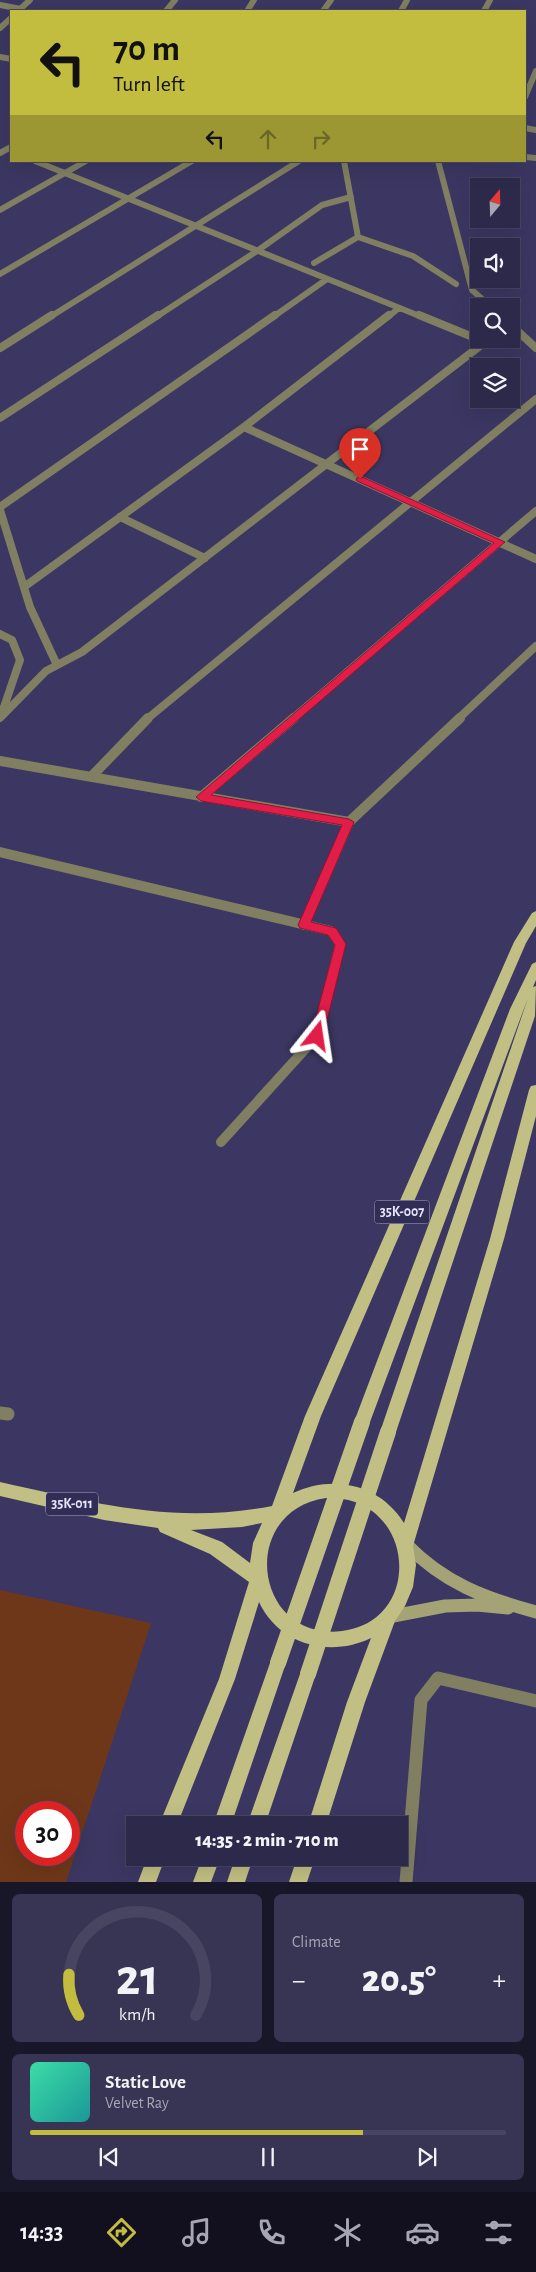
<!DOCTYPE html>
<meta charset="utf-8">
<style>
:root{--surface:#2c294a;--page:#383554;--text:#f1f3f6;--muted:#a6a6b5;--line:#484562;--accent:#c3bd3f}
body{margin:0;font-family:"Alegreya Sans",sans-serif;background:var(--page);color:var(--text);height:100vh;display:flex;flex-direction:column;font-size:19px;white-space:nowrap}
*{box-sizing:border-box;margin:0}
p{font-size:16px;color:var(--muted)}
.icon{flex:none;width:28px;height:28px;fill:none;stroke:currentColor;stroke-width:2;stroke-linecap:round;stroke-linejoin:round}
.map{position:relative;height:1882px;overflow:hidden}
.sheet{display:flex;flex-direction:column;gap:12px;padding:12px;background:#181729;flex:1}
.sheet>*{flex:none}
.guide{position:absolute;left:10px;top:10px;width:516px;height:152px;border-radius:0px;box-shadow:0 5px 20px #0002,0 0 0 1px var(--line);background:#c3bd3f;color:#111;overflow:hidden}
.needle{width:32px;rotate:19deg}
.controls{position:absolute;left:470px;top:178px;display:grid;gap:10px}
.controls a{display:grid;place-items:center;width:50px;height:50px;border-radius:0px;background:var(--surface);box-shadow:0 5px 20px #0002,0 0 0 1px var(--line);font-size:25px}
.speed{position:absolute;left:15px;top:1801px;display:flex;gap:10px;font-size:25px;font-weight:700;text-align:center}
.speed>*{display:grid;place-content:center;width:65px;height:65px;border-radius:50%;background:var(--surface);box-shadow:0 5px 20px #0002,0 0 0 1px var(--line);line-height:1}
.speed .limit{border:8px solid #d22;background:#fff;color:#111}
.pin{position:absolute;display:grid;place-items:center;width:42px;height:42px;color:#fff;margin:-51px -21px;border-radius:50% 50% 50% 0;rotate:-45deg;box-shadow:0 0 5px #0007}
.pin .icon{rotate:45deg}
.me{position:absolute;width:55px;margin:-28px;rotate:15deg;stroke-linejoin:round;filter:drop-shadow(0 0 4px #0008)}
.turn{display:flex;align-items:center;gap:18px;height:105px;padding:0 20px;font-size:22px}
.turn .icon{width:65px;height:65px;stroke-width:2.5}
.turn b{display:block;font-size:35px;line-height:42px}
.lanes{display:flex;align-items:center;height:48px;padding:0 20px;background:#0003;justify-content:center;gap:25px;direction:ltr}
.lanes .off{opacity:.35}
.big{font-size:38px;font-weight:800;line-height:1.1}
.sheet .tile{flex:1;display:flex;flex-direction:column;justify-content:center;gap:8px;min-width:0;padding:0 18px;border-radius:8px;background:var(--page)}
.sheet .dial{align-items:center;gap:0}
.dial svg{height:130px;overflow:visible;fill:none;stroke:var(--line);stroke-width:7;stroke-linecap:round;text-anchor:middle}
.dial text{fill:var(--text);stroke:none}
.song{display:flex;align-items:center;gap:15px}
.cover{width:60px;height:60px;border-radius:8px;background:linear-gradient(135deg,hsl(160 70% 55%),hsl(180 70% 35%))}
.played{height:5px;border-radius:2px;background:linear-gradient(90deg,var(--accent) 70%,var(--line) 70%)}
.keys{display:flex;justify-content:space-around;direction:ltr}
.heat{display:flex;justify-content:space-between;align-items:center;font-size:28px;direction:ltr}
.sheet .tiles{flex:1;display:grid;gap:12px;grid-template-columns:1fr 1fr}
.tile:last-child{grid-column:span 2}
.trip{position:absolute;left:126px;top:1816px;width:282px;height:50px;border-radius:0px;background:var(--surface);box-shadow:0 5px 20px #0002,0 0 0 1px var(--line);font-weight:800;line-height:50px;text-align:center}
.tab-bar{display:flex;height:80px;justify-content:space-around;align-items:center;background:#12101e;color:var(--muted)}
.tab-bar .icon{width:35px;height:35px}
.tab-bar .active{color:var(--accent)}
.tab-bar b{font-size:22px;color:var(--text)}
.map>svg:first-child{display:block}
.green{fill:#6f3719;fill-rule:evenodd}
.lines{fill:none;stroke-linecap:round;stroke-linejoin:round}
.street-far3{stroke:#807f62;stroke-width:6}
.street-far2{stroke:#807f62;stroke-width:8}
.street-far1{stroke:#807f62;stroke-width:10}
.street{stroke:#807f62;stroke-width:13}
.secondary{stroke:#a4a375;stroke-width:13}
.primary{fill:#c1bf83;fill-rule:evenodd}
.primary-bridge{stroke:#c1bf83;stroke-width:16}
.route{fill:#e11d48;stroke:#92132f}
.labels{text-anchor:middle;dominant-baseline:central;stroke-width:5;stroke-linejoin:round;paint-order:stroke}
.shield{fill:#312d56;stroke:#b0aeca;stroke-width:1}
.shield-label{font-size:14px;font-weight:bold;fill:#e6e6fb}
</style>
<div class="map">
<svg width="536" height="1882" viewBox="0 0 536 1882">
<rect width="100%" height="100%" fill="#3b3762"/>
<path class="green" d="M0,1590L151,1623L66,1882H0ZM26,1812H69V1855H26Z"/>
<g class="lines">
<path class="street-far3" d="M0,5L21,9
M18,11L30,0
M166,11L175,0
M247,11L254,0
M323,11L331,0
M401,11L407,0
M484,11L490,0
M0,28L11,18
M0,57L11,59
M525,97L536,71
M525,128L536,130
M0,153L11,147
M525,157L536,158
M35,161L422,317
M438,161L472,290L490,306
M0,210L86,161
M358,237L413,256L456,284
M314,263L358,237L344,161
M0,274L192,161
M50,317L299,161
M156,317L257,251L322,205L351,197
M273,317L327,279
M388,317L399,308"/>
<path class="street-far2" d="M419,315L485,342
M511,325L536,348
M0,348L52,315
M0,418L158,315
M244,427L536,559
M0,507L275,315
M0,510L30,607L57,665
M120,517L205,558
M24,587L244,427L389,315
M0,634L12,640L20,660L4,707L0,713
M0,718L46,671L82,652L489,339
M147,719L536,399
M292,719L536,511
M458,719L536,646"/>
<path class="street-far1" d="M0,761L349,822L460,718
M91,777L148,718
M201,797L294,718
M0,852L331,931L340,944L317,1036L221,1142
M304,925L349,822"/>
<path class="street" d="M0,1413L8,1414
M406,1882L421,1700L438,1678L536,1701"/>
<path class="secondary" d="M406,1544C444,1583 484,1598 536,1612
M388,1617L445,1606L477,1605L508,1608"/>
<path class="primary" d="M536,911V926L526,943L321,1416L293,1493C333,1474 380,1484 404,1523L490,1239L529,1090L531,1086L536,1085V1116L504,1239L413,1546L416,1565L413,1587L405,1606L395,1621L365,1702L326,1825H308L347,1702L371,1638C330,1658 279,1645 259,1602L235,1679L177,1825H159L219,1679L249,1582L210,1554L160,1532L158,1528L104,1520L0,1496V1482C95,1503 174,1525 272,1506L305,1416L514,942L532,913ZM326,1498C415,1494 426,1621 342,1631C254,1642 237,1511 326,1498ZM262,1523L253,1543L250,1563L222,1542L191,1530L242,1527Z
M536,962V980L533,987L536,986L535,1016L396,1432L393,1437L388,1439L383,1437L380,1432L528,998L370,1422L367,1427L362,1429L357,1427L354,1422L510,1009L532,964Z
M278,1655L284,1657L286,1663L231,1825H213L270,1663L272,1657Z
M308,1666L314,1668L316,1674L265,1825H247L300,1674L302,1668Z
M147,1858H165L156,1882H138Z
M202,1858H220L211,1882H193Z
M235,1858H253L245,1882H227Z
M297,1858H315L307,1882H289Z"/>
<path class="primary-bridge" d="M278,1663L362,1422
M308,1674L388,1432"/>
</g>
<path class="route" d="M360,476L505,542L211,795L349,819L354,822L311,922L336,928L346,944L323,1036L317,1041L311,1036L335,945L328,935L300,928L298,925L342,825L201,801L196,797L494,543L357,481L356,479Z"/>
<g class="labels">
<g class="shield">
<rect x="374.5" y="1200.5" width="55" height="23" rx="4"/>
<rect x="46" y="1492.5" width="52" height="23" rx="4"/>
</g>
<g class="shield-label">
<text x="402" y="1212">35К-007</text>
<text x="72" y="1504">35К-011</text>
</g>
</g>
</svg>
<div class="controls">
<a><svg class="needle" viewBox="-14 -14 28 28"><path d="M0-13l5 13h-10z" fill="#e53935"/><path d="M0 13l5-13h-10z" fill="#a6a6b5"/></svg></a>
<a><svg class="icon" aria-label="sound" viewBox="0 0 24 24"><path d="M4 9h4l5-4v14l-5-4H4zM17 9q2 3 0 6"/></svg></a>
<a><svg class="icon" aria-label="search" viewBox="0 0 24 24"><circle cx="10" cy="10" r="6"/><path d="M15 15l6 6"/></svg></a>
<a><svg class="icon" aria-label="layers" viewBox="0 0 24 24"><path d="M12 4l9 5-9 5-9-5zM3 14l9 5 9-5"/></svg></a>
</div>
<div class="speed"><div class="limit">30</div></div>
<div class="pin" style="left:360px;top:479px;background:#d93025"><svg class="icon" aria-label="arrive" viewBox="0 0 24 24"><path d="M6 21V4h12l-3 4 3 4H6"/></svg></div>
<svg class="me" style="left:317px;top:1036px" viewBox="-20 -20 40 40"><path d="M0-17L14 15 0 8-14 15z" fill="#e11d48" stroke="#fff" stroke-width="4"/></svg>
<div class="trip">14:35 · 2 min · 710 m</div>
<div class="guide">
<div class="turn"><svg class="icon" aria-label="left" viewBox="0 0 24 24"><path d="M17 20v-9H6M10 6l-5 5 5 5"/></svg><div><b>70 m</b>Turn left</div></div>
<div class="lanes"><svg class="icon" aria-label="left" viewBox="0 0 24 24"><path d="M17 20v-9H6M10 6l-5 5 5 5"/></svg><svg class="icon off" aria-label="ahead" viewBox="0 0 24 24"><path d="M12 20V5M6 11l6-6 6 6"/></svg><svg class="icon off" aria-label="right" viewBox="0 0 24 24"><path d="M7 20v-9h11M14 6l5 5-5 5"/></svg></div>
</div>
</div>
<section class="sheet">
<div class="tiles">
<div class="tile dial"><svg viewBox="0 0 100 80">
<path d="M14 69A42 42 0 1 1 86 69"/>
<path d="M14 69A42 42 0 0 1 8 44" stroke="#c3bd3f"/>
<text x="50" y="56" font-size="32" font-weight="700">21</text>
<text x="50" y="72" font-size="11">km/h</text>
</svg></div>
<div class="tile"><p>Climate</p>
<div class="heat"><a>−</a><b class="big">20.5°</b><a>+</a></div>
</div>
<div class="tile">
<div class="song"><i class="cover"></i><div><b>Static Love</b><p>Velvet Ray</p></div></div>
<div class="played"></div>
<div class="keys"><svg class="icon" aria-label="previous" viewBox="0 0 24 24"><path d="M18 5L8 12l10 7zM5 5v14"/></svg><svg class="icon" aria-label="pause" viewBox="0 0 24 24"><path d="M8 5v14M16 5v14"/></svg><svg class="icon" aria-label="next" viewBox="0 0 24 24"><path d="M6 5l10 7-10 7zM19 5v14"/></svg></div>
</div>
</div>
</section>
<nav class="tab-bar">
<b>14:33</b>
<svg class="icon active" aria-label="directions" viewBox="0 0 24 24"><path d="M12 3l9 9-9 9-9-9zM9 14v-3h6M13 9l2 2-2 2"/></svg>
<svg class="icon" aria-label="music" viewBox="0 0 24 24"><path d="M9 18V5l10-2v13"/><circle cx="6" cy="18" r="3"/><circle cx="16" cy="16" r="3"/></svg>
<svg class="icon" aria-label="phone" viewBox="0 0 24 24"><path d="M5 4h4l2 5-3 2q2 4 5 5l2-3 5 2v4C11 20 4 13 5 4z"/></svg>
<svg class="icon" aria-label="climate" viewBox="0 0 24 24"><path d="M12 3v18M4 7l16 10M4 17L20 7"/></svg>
<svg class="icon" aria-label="car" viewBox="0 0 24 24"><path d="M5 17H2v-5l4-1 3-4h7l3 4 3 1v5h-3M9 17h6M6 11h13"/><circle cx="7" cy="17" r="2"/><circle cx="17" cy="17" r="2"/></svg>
<svg class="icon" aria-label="filters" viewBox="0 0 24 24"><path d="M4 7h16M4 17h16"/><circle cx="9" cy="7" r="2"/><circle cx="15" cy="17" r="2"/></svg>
</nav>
